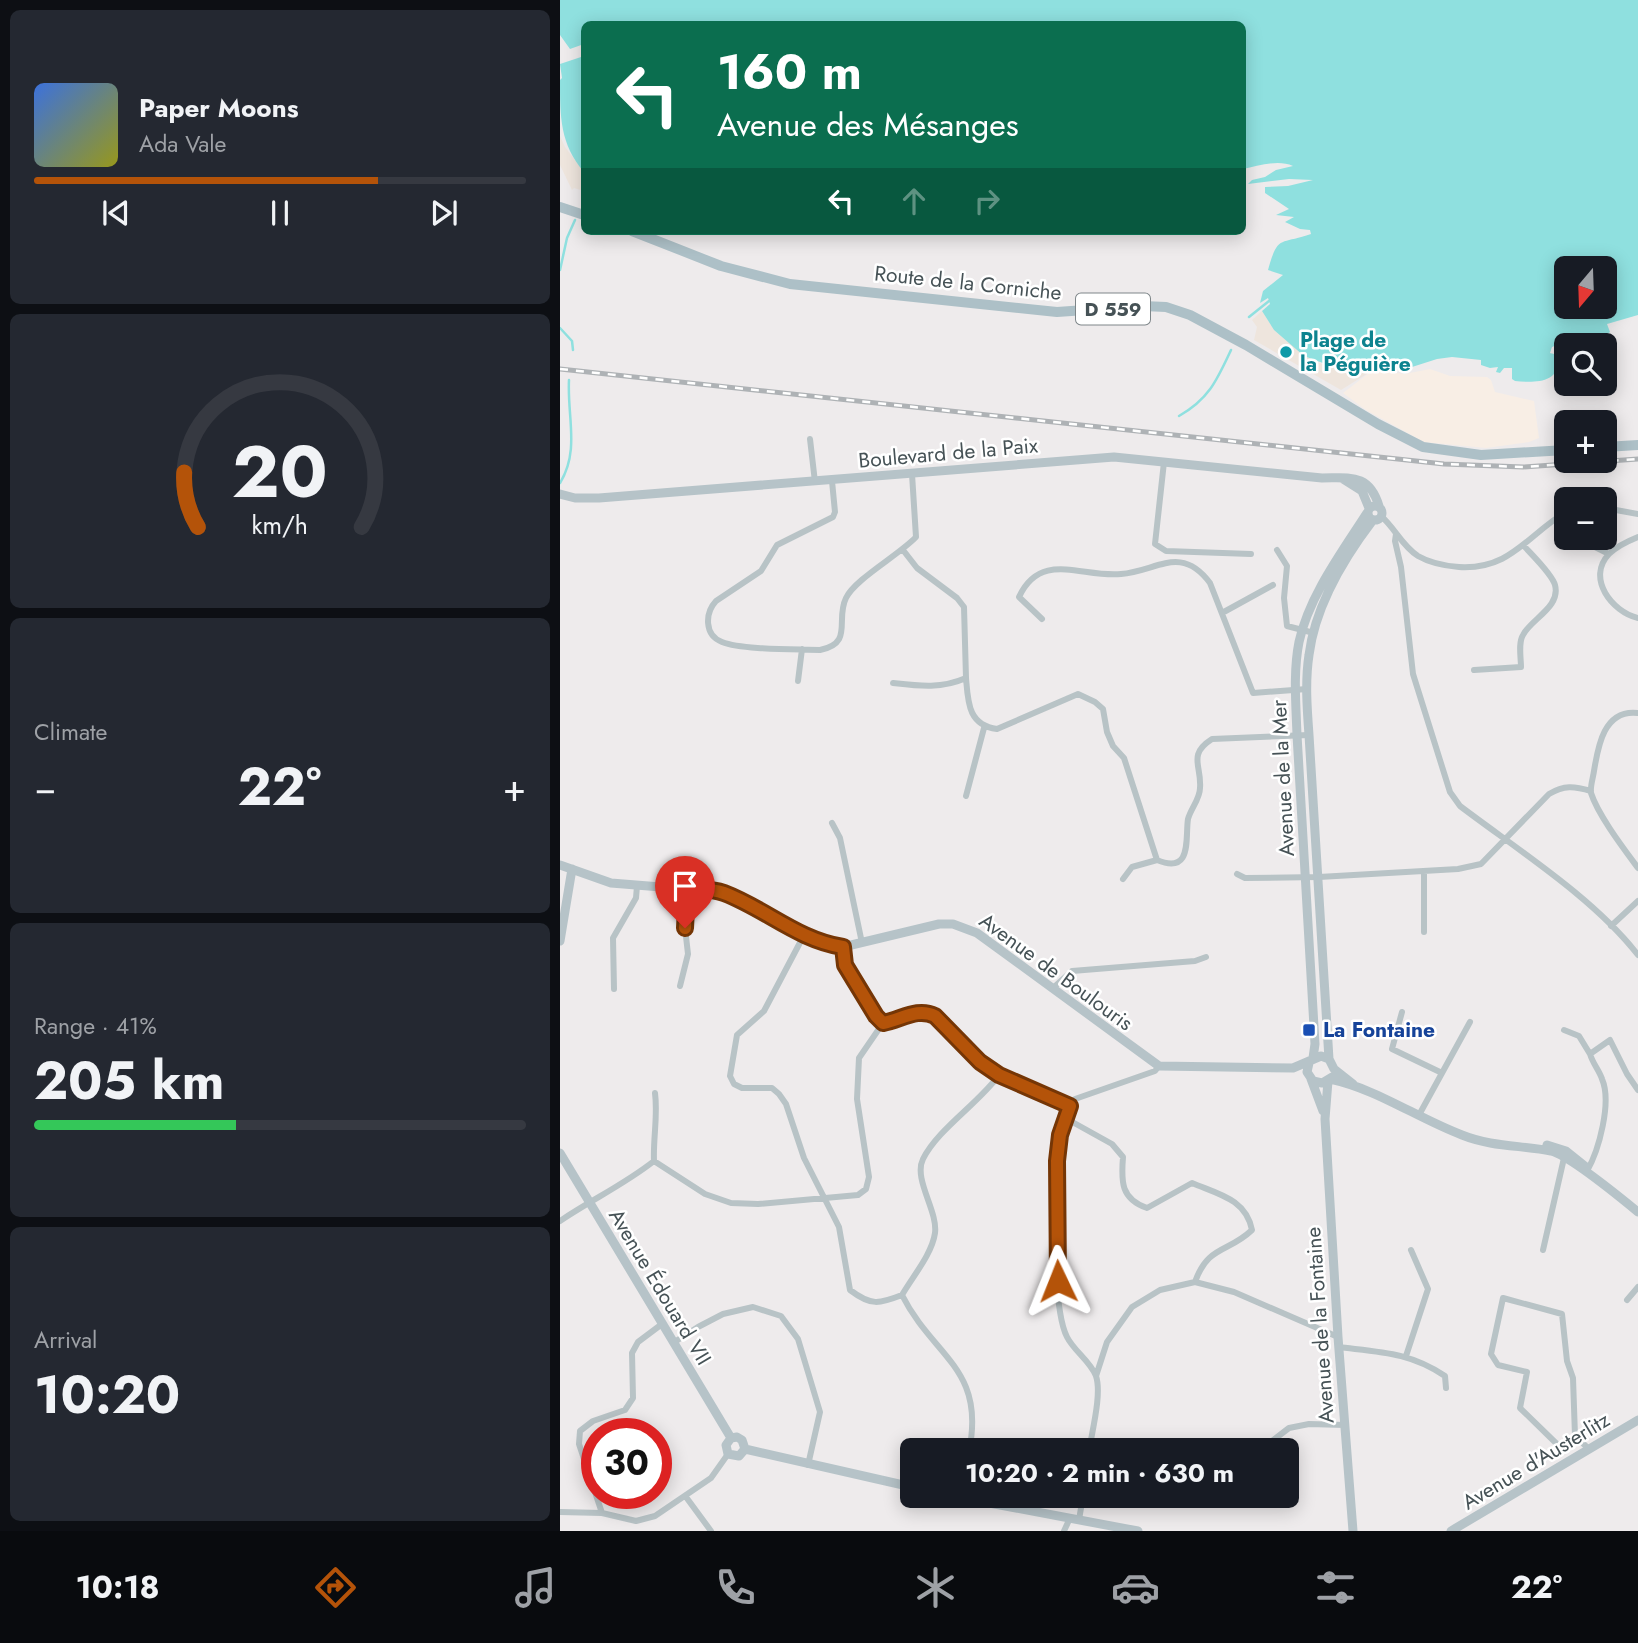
<!DOCTYPE html>
<meta charset="utf-8">
<style>
:root{--surface:#171b24;--page:#242831;--text:#f1f3f6;--muted:#9ea1a6;--line:#363941;--accent:#b45309}
body{margin:0;font-family:Jost,sans-serif;background:var(--page);color:var(--text);height:100vh;display:flex;flex-direction:column;font-size:26px;white-space:nowrap}
*{box-sizing:border-box;margin:0}
p{font-size:23px;color:var(--muted)}
.icon{flex:none;width:38px;height:38px;fill:none;stroke:currentColor;stroke-width:2;stroke-linecap:round;stroke-linejoin:round}
.map{position:relative;flex:1;overflow:hidden}
.panel{display:flex;flex-direction:column;gap:10px;padding:10px;background:#0d0f14;width:560px}
.panel>*{flex:none}
.banner{position:absolute;left:21px;top:21px;width:665px;height:214px;border-radius:10px;box-shadow:0 4px 18px #0003;background:#0b6e4f;color:#fff;overflow:hidden}
.needle{width:46px;rotate:199deg}
.fabs{position:absolute;left:994px;top:256px;display:grid;gap:14px}
.fabs a{display:grid;place-items:center;width:63px;height:63px;border-radius:10px;background:var(--surface);box-shadow:0 4px 18px #0003;font-size:35px}
.speed{position:absolute;left:21px;top:1418px;display:flex;gap:14px;font-size:35px;font-weight:700;text-align:center}
.speed>*{display:grid;place-content:center;width:91px;height:91px;border-radius:50%;background:var(--surface);box-shadow:0 4px 18px #0003;line-height:1}
.speed .limit{border:10px solid #d22;background:#fff;color:#111}
.pin{position:absolute;display:grid;place-items:center;width:60px;height:60px;color:#fff;margin:-72px -30px;border-radius:50% 50% 50% 0;rotate:-45deg;box-shadow:0 0 7px #0007}
.pin .icon{rotate:45deg}
.me{position:absolute;width:77px;margin:-38px;rotate:358deg;stroke-linejoin:round;filter:drop-shadow(0 0 5px #0008)}
.turn{display:flex;align-items:center;gap:24px;height:147px;padding:0 21px;font-size:32px}
.turn .icon{width:91px;height:91px;stroke-width:2.5}
.turn b{display:block;font-size:49px;line-height:60px}
.lanes{display:flex;align-items:center;height:66px;padding:0 21px;background:#0003;justify-content:center;gap:35px;direction:ltr}
.lanes .off{opacity:.35}
.big{font-size:52px;font-weight:700;line-height:1.1}
.panel .widget{flex:1;display:flex;flex-direction:column;justify-content:center;gap:10px;min-width:0;padding:0 24px;border-radius:10px;background:var(--page)}
.panel .dial{align-items:center;gap:0}
.dial svg{height:182px;overflow:visible;fill:none;stroke:var(--line);stroke-width:7;stroke-linecap:round;text-anchor:middle}
.dial text{fill:var(--text);stroke:none}
.song{display:flex;align-items:center;gap:21px}
.cover{width:84px;height:84px;border-radius:10px;background:linear-gradient(135deg,hsl(220 70% 55%),hsl(60 70% 35%))}
.played{height:7px;border-radius:4px;background:linear-gradient(90deg,var(--accent) 70%,var(--line) 70%)}
.keys{display:flex;justify-content:space-around;direction:ltr}
.heat{display:flex;justify-content:space-between;align-items:center;font-size:38px;direction:ltr}
.charge{height:10px;border-radius:5px;background:linear-gradient(90deg,#34c759 41%,var(--line) 0)}
.trip{position:absolute;left:340px;top:1438px;width:399px;height:70px;border-radius:10px;background:var(--surface);box-shadow:0 4px 18px #0003;font-weight:700;line-height:70px;text-align:center}
.dock{display:flex;height:112px;justify-content:space-around;align-items:center;background:#090b0e;color:var(--muted)}
.dock .icon{width:49px;height:49px}
.dock .on{color:var(--accent)}
.dock b{font-size:32px;color:var(--text)}
main{display:flex;flex:1;min-height:0}
.map>svg:first-child{display:block}
.commercial{fill:#f8eee5}
.sand{fill:#eee5dd}
.water{fill:#8fe0df;fill-rule:evenodd}
.lines{fill:none;stroke-linecap:round;stroke-linejoin:round}
.stream{stroke:#8fe0df;stroke-width:2.5}
.street{stroke:#b8c3c6;stroke-width:6}
.secondary{stroke:#b6c3c8;stroke-width:9}
.primary{stroke:#adc0c7;stroke-width:10}
.rail-casing{stroke:#aeb2b5;stroke-width:5}
.rail{stroke:#fff;stroke-width:2.5;stroke-dasharray:8;stroke-linecap:butt}
.route-casing{stroke:#753606;stroke-width:18}
.route{stroke:#b45309;stroke-width:12}
.culture-dot{fill:#0f9aa8;stroke:#fff;stroke-width:2.5}
.transit-dot{fill:#1a4fb4;stroke:#fff;stroke-width:2.5}
.labels{text-anchor:middle;dominant-baseline:central;stroke-width:5;stroke-linejoin:round;paint-order:stroke}
.shield{fill:#fff;stroke:#7e8689;stroke-width:2}
.shield-label{font-size:19px;font-weight:bold;fill:#465256}
.street-label{font-size:21px;fill:#465256;stroke:#fff}
.culture-label{font-size:21px;font-weight:bold;fill:#0d838f;stroke:#fff;text-anchor:start}
.transit-label{font-size:21px;font-weight:bold;fill:#164399;stroke:#fff;text-anchor:start}
</style>
<main>
<section class="panel">
<div class="widget">
<div class="song"><i class="cover"></i><div><b>Paper Moons</b><p>Ada Vale</p></div></div>
<div class="played"></div>
<div class="keys"><svg class="icon" aria-label="previous" viewBox="0 0 24 24"><path d="M18 5L8 12l10 7zM5 5v14"/></svg><svg class="icon" aria-label="pause" viewBox="0 0 24 24"><path d="M8 5v14M16 5v14"/></svg><svg class="icon" aria-label="next" viewBox="0 0 24 24"><path d="M6 5l10 7-10 7zM19 5v14"/></svg></div>
</div>
<div class="widget dial"><svg viewBox="0 0 100 80">
<path d="M14 69A42 42 0 1 1 86 69"/>
<path d="M14 69A42 42 0 0 1 8 45" stroke="#b45309"/>
<text x="50" y="56" font-size="32" font-weight="700">20</text>
<text x="50" y="72" font-size="11">km/h</text>
</svg></div>
<div class="widget"><p>Climate</p>
<div class="heat"><a>−</a><b class="big">22°</b><a>+</a></div>
</div>
<div class="widget"><p>Range · 41%</p><b class="big">205 km</b><div class="charge"></div></div>
<div class="widget"><p>Arrival</p><b class="big">10:20</b></div>
</section>
<div class="map">
<svg width="1078" height="1531" viewBox="0 0 1078 1531">
<rect width="100%" height="100%" fill="#eeebec"/>
<path class="commercial" d="M870,369L890,376L927,377L931,380L935,392L974,401L979,438L969,442L926,448L864,442L806,410L783,393L813,370L845,374Z"/>
<path class="sand" d="M0,136L5,147L24,172L21,190L14,188L12,190L0,165Z
M702,311L714,330L753,361L779,369L797,364L815,367L813,370L781,390L694,340L697,327L692,320Z"/>
<path class="water" d="M0,0H1078V315L1047,324L1050,332L1046,335L1042,333L1038,336L1041,340V345H1011L1025,337L1022,335L992,347L990,353L998,355C1002,383 976,383 955,381L952,379V368H944L940,373L936,372L938,367L930,368L921,365V360L892,357L877,359L852,367H815L797,364L779,369L744,356L714,330L702,311L710,304L708,298L700,303L703,291L723,275L708,270C718,234 720,245 751,234L750,230L740,229L725,222L734,217L716,215L729,209L705,193V187L728,186L753,180L729,179L688,184L692,180L705,177L716,170L733,166C718,159 698,166 683,169L682,24H24V44L10,49L0,35ZM1006,268H1045V306H1006Z
M24,56V172C0,144 0,117 0,80L2,78L0,64Z"/>
<g class="lines">
<path class="stream" d="M0,270L7,238L15,220
M689,317L709,301
M0,328L12,341L13,350
M619,416C649,399 657,380 671,350
M0,483C20,450 7,417 9,380"/>
<path class="street" d="M250,439L255,482
M604,462L595,544L606,551L691,554
M272,481L275,512L273,517L217,545L201,571L156,601C145,613 144,635 162,642C182,650 236,649 260,650C294,643 275,620 286,598C295,579 339,555 356,537L352,474
M1045,508L1078,514
M821,516C835,528 842,546 858,556C870,563 886,566 899,567C951,570 967,535 1006,512
M836,534L835,541L841,567L853,674L890,792L900,806C958,850 1034,898 1078,955
M1078,537C1068,541 1057,546 1049,554C1026,578 1052,612 1078,618
M1021,545H1031L1049,554
M717,550L727,566L724,598L727,626L754,633
M662,613L713,585
M482,619L459,597C481,550 522,578 561,574C597,571 621,544 650,583L693,693L747,689
M914,670L961,667C961,658 958,643 963,635C971,619 1001,607 995,585C992,574 972,555 964,546
M406,678C408,702 408,725 437,729L518,694L535,702L543,709L547,732L553,746L564,758L597,860
M238,681L242,649
M333,683C359,686 381,689 406,678L404,607L397,598L357,568L343,550
M1078,713C1044,709 1038,746 1034,771C1033,778 1030,787 1031,793C1038,815 1064,849 1078,868
M406,796L424,728
M272,823L280,838L302,943
M597,860C633,875 625,838 628,819C631,808 640,799 640,788C642,766 627,755 652,739L749,735
M864,871V932
M677,874L685,878L759,877L898,869L921,864L989,794C1004,785 1014,786 1031,791
M563,879L572,867L597,860
M1051,926L1078,901
M244,935L204,1011L177,1035L170,1076L174,1084L182,1088H212L219,1094L226,1104L244,1158L279,1227L290,1290C311,1306 319,1304 342,1295
M283,947L285,965L316,1016L323,1023C341,1020 357,1007 375,1016L420,1062L439,1075L510,1106
M120,986L128,954L125,928L127,888
M493,988L512,971L635,961L646,957
M54,989L53,938L76,898L77,886
M842,1012L832,1049L882,1073
M1004,1030L1019,1036L1030,1054
M859,1115L910,1022
M507,1119L552,1144L563,1157C561,1182 561,1199 587,1208L632,1183C658,1194 686,1199 692,1230C668,1253 648,1245 635,1282
M94,1161C93,1138 98,1116 95,1093
M1027,1171C1039,1150 1052,1102 1042,1079C1039,1070 1033,1064 1030,1054L1050,1040L1067,1074L1078,1090
M0,1221C31,1200 65,1184 94,1161L145,1194L171,1203L198,1204L298,1195L306,1189L309,1177L297,1099L299,1058L323,1023
M983,1250L1004,1158
M1067,1300L1078,1287
M113,1343L138,1327L163,1314L193,1307L221,1316L238,1339L260,1412L248,1465
M778,1347C819,1352 850,1352 885,1376L886,1388
M846,1356L868,1289L851,1250
M536,1376L547,1342L572,1307L600,1290L635,1282L674,1292L778,1337
M1015,1436L999,1446L960,1408L967,1372L938,1365L931,1354L943,1298L1002,1314L1007,1361L1013,1378L1015,1436L1029,1449
M409,1451C426,1368 373,1357 342,1295C353,1276 372,1254 375,1233C378,1211 353,1179 363,1159C378,1129 419,1103 439,1075
M529,1451C532,1431 542,1394 536,1376C530,1361 514,1351 507,1337C491,1306 494,1175 500,1139C502,1126 508,1109 515,1099L595,1071L599,1066
M656,1451H657
M699,1451L729,1428L749,1424L785,1425
M126,1497L151,1531
M0,1512L42,1513L76,1521L95,1516L151,1478L168,1454
M42,1513L19,1444L20,1431L33,1421L65,1410L73,1398L72,1353L78,1342L102,1324
M519,1520L523,1496
M504,1531L510,1518"/>
<path class="secondary" d="M783,479L802,491L809,508
M0,494L15,498H39L554,457L762,478C790,478 809,473 819,506
M808 513a7 7 0 1 1 14 0a7 7 0 1 1-14 0Z
M0,865L51,883L163,892L264,944L283,947L379,924H393L417,933L599,1066L733,1068L761,1056L769,1059L774,1069L793,1084
M0,941L12,869
M753,1058L755,1044L737,735C736,705 733,672 739,642C749,596 782,552 807,513
M769,1059L749,735C747,708 745,681 749,655C755,607 784,558 813,520
M749,1063L747,1072L753,1081L762,1083L772,1077
M751,1079L763,1111
M770,1079C817,1089 857,1118 902,1135C932,1147 960,1145 991,1151C1010,1156 1061,1198 1078,1212
M768,1081L765,1119L778,1337L793,1531
M987,1145L1006,1151L1026,1167
M0,1153L171,1438
M171,1438L166,1445L168,1454L179,1456L185,1449
M171,1438L177,1437L182,1440L185,1449
M185,1449L352,1487
M392,1496L578,1531
M891,1531L1078,1420"/>
<path class="primary" d="M0,207L24,215
M72,231L161,266L230,284L497,312L583,306L606,307L630,315L686,345L818,424L863,447L921,455L1006,450
M1045,447L1078,445"/>
<g class="rail-casing">
<path id="rail" d="M0,369L884,464L963,467L1078,459"/>
</g>
<use href="#rail" class="rail"/>
</g>
<g class="lines">
<g class="route-casing">
<path id="route" d="M125,928L127,888C138,889 153,889 164,893C206,909 238,940 283,947L285,965L316,1016L323,1023C341,1020 357,1007 375,1016L420,1062L439,1075L510,1106L500,1135L497,1161L498,1281"/>
</g>
<use href="#route" class="route"/>
</g>
<circle class="culture-dot" cx="726" cy="352" r="7"/>
<rect class="transit-dot" x="742" y="1023" width="14" height="14" rx="3.5"/>
<g class="labels">
<rect class="shield" x="516" y="293.5" width="74" height="31" rx="5"/>
<g class="shield-label">
<text x="553" y="309">D 559</text>
</g>
<g class="street-label">
<text transform="translate(408 283) rotate(6)">Route de la Corniche</text>
<text transform="translate(388 453) rotate(-5)">Boulevard de la Paix</text>
<text transform="translate(723 778) rotate(-93)">Avenue de la Mer</text>
<text transform="translate(496 972) rotate(36)">Avenue de Boulouris</text>
<text transform="translate(100 1287) rotate(59)">Avenue Édouard VII</text>
<text transform="translate(760 1325) rotate(-94)">Avenue de la Fontaine</text>
<text transform="translate(976 1461) rotate(-31)">Avenue d'Austerlitz</text>
</g>
<g class="culture-label">
<text x="740" y="340">Plage de<tspan x="740" dy="24">la Péguière</tspan></text>
</g>
<g class="transit-label">
<text x="763" y="1030">La Fontaine</text>
</g>
</g>
</svg>
<div class="fabs">
<a><svg class="needle" viewBox="-14 -14 28 28"><path d="M0-13l5 13h-10z" fill="#e53935"/><path d="M0 13l5-13h-10z" fill="#9ea1a6"/></svg></a>
<a><svg class="icon" aria-label="search" viewBox="0 0 24 24"><circle cx="10" cy="10" r="6"/><path d="M15 15l6 6"/></svg></a>
<a>+</a>
<a>−</a>
</div>
<div class="speed"><div class="limit">30</div></div>
<div class="pin" style="left:125px;top:928px;background:#d93025"><svg class="icon" aria-label="arrive" viewBox="0 0 24 24"><path d="M6 21V4h12l-3 4 3 4H6"/></svg></div>
<svg class="me" style="left:498px;top:1281px" viewBox="-20 -20 40 40"><path d="M0-17L14 15 0 8-14 15z" fill="#b45309" stroke="#fff" stroke-width="4"/></svg>
<div class="trip">10:20 · 2 min · 630 m</div>
<div class="banner">
<div class="turn"><svg class="icon" aria-label="left" viewBox="0 0 24 24"><path d="M17 20v-9H6M10 6l-5 5 5 5"/></svg><div><b>160 m</b>Avenue des Mésanges</div></div>
<div class="lanes"><svg class="icon" aria-label="left" viewBox="0 0 24 24"><path d="M17 20v-9H6M10 6l-5 5 5 5"/></svg><svg class="icon off" aria-label="ahead" viewBox="0 0 24 24"><path d="M12 20V5M6 11l6-6 6 6"/></svg><svg class="icon off" aria-label="right" viewBox="0 0 24 24"><path d="M7 20v-9h11M14 6l5 5-5 5"/></svg></div>
</div>
</div>
</main>
<nav class="dock">
<b>10:18</b>
<svg class="icon on" aria-label="directions" viewBox="0 0 24 24"><path d="M12 3l9 9-9 9-9-9zM9 14v-3h6M13 9l2 2-2 2"/></svg>
<svg class="icon" aria-label="music" viewBox="0 0 24 24"><path d="M9 18V5l10-2v13"/><circle cx="6" cy="18" r="3"/><circle cx="16" cy="16" r="3"/></svg>
<svg class="icon" aria-label="phone" viewBox="0 0 24 24"><path d="M5 4h4l2 5-3 2q2 4 5 5l2-3 5 2v4C11 20 4 13 5 4z"/></svg>
<svg class="icon" aria-label="climate" viewBox="0 0 24 24"><path d="M12 3v18M4 7l16 10M4 17L20 7"/></svg>
<svg class="icon" aria-label="car" viewBox="0 0 24 24"><path d="M5 17H2v-5l4-1 3-4h7l3 4 3 1v5h-3M9 17h6M6 11h13"/><circle cx="7" cy="17" r="2"/><circle cx="17" cy="17" r="2"/></svg>
<svg class="icon" aria-label="filters" viewBox="0 0 24 24"><path d="M4 7h16M4 17h16"/><circle cx="9" cy="7" r="2"/><circle cx="15" cy="17" r="2"/></svg>
<b>22°</b>
</nav>
